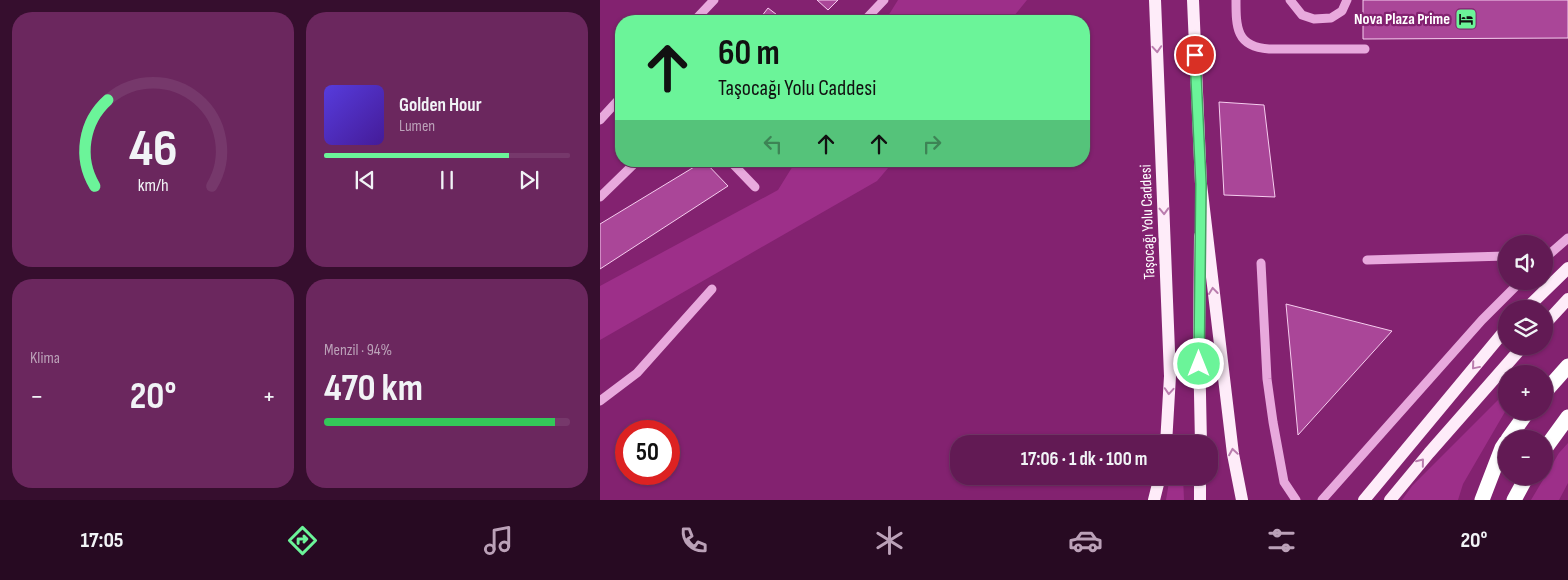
<!DOCTYPE html>
<html lang="tr">
<meta charset="utf-8">
<style>
:root{--surface:#621a54;--page:#6b275e;--text:#f1f3f6;--muted:#bba1b8;--line:#76386b;--accent:#6bf499}
body{margin:0;font-family:"Sofia Sans Condensed",sans-serif;background:var(--page);color:var(--text);height:100vh;display:flex;flex-direction:column;font-size:19px;white-space:nowrap}
*{box-sizing:border-box;margin:0}
p{font-size:16px;color:var(--muted)}
.icon{flex:none;width:28px;height:28px;fill:none;stroke:currentColor;stroke-width:2;stroke-linecap:round;stroke-linejoin:round}
.map{position:relative;flex:1;overflow:hidden}
.drawer{display:flex;flex-direction:column;gap:12px;padding:12px;background:#360e2e;width:600px}
.drawer>*{flex:none}
.top-card{position:absolute;left:15px;top:15px;width:475px;height:152px;border-radius:20px;box-shadow:0 1px 4px #0004,0 0 0 1px var(--line);background:#6bf499;color:#111;overflow:hidden}
.buttons{position:absolute;left:898px;top:235px;display:grid;gap:10px}
.buttons a{display:grid;place-items:center;width:55px;height:55px;border-radius:50%;background:var(--surface);box-shadow:0 1px 4px #0004,0 0 0 1px var(--line);font-size:25px}
.speed{position:absolute;left:15px;top:420px;display:flex;gap:10px;font-size:25px;font-weight:700;text-align:center}
.speed>*{display:grid;place-content:center;width:65px;height:65px;border-radius:50%;background:var(--surface);box-shadow:0 1px 4px #0004,0 0 0 1px var(--line);line-height:1}
.speed .limit{border:8px solid #d22;background:#fff;color:#111}
.pin{position:absolute;display:grid;place-items:center;width:42px;height:42px;color:#fff;margin:-21px;border:2px solid #fff;border-radius:50%;box-shadow:0 1px 5px #0007}
.me{position:absolute;width:55px;margin:-28px;rotate:0deg;stroke-linejoin:round;filter:drop-shadow(0 0 4px #0008)}
.turn{display:flex;align-items:center;gap:18px;height:105px;padding:0 20px;font-size:22px}
.turn .icon{width:65px;height:65px;stroke-width:2.5}
.turn b{display:block;font-size:35px;line-height:42px}
.lanes{display:flex;align-items:center;height:48px;padding:0 20px;background:#0003;justify-content:center;gap:25px;direction:ltr}
.lanes .off{opacity:.35}
.big{font-size:38px;font-weight:700;line-height:1.1}
.drawer .tile{flex:1;display:flex;flex-direction:column;justify-content:center;gap:8px;min-width:0;padding:0 18px;border-radius:20px;background:var(--page)}
.drawer .dial{align-items:center;gap:0}
.dial svg{height:130px;overflow:visible;fill:none;stroke:var(--line);stroke-width:7;stroke-linecap:round;text-anchor:middle}
.dial text{fill:var(--text);stroke:none}
.song{display:flex;align-items:center;gap:15px}
.cover{width:60px;height:60px;border-radius:8px;background:linear-gradient(135deg,hsl(250 70% 55%),hsl(260 70% 35%))}
.played{height:5px;border-radius:2px;background:linear-gradient(90deg,var(--accent) 75%,var(--line) 75%)}
.keys{display:flex;justify-content:space-around;direction:ltr}
.heat{display:flex;justify-content:space-between;align-items:center;font-size:28px;direction:ltr}
.charge{height:8px;border-radius:4px;background:linear-gradient(90deg,#34c759 94%,var(--line) 0)}
.drawer .tiles{flex:1;display:grid;gap:12px;grid-template-columns:repeat(2,1fr)}
.trip{position:absolute;left:350px;top:435px;width:268px;height:50px;border-radius:20px;background:var(--surface);box-shadow:0 1px 4px #0004,0 0 0 1px var(--line);font-weight:700;line-height:50px;text-align:center}
.tabs{display:flex;height:80px;justify-content:space-around;align-items:center;background:#270a22;color:var(--muted)}
.tabs .icon{width:35px;height:35px}
.tabs .current{color:var(--accent)}
.tabs b{font-size:22px;color:var(--text)}
main{display:flex;flex:1;min-height:0}
.map>svg:first-child{display:block}
.green{fill:#9d2f89}
.building{fill:#aa4698;stroke:#f6cdef}
.lines{fill:none;stroke-linecap:round;stroke-linejoin:round}
.minor{stroke:#e8a9dd;stroke-width:9}
.major{stroke:#feecf9;stroke-width:12}
.highway{stroke:#fff;stroke-width:15}
.oneway{stroke:#ba7dae}
.route-casing{stroke:#469f63;stroke-width:12}
.route{stroke:#6bf499;stroke-width:9}
.labels{text-anchor:middle;dominant-baseline:central;stroke-width:4.5;stroke-linejoin:round;paint-order:stroke}
.poi-label{font-size:16px;font-weight:bold;fill:#fff;stroke:#832270;text-anchor:end}
.street-label{font-size:16px;fill:#fff;stroke:#832270}
</style>
<main>
<section class="drawer">
<div class="tiles">
<div class="tile dial"><svg viewBox="0 0 100 80">
<path d="M14 69A42 42 0 1 1 86 69"/>
<path d="M14 69A42 42 0 0 1 22 16" stroke="#6bf499"/>
<text x="50" y="56" font-size="32" font-weight="700">46</text>
<text x="50" y="72" font-size="11">km/h</text>
</svg></div>
<div class="tile">
<div class="song"><i class="cover"></i><div><b>Golden Hour</b><p>Lumen</p></div></div>
<div class="played"></div>
<div class="keys"><svg class="icon" aria-label="previous" viewBox="0 0 24 24"><path d="M18 5L8 12l10 7zM5 5v14"/></svg><svg class="icon" aria-label="pause" viewBox="0 0 24 24"><path d="M8 5v14M16 5v14"/></svg><svg class="icon" aria-label="next" viewBox="0 0 24 24"><path d="M6 5l10 7-10 7zM19 5v14"/></svg></div>
</div>
<div class="tile"><p>Klima</p>
<div class="heat"><a>−</a><b class="big">20°</b><a>+</a></div>
</div>
<div class="tile"><p>Menzil · 94%</p><b class="big">470 km</b><div class="charge"></div></div>
</div>
</section>
<div class="map">
<svg width="968" height="500" viewBox="0 0 968 500">
<rect width="100%" height="100%" fill="#832270"/>
<path class="green" d="M298,0H427L410,21H285Z
M196,161H294L277,181L0,340V286L178,190Z
M906,392V410L863,484L858,500H802L812,486Z
M968,443V483L959,500H931L959,453Z
M570,476H583L584,500H566Z"/>
<path class="building" d="M217,0H238L228,10Z
M763,0H968V38L763,39Z
M168,8L185,21H158Z
M619,102L664,105L675,197L624,195Z
M104,161L128,186L0,269V224Z
M686,304L792,331L698,435Z"/>
<g class="lines">
<path class="minor" d="M636,0C636,27 636,47 669,49H765
M690,0L702,15L714,19L731,18L742,11L747,0
M94,21L114,0
M264,21L284,0
M0,120L21,97
M130,161L155,187
M0,197L37,161
M944,259L968,238
M767,260L906,256
M661,263L667,379L673,422L684,482L696,500
M0,401L37,373L112,289
M722,500L882,320L921,281"/>
<path class="major" d="M555,0L570,376L566,444
M593,0L601,184L633,454L642,500
M600,236L599,345L601,444
M926,309L968,268
M944,325L968,299
M554,500L560,476
M600,500V476
M764,500L906,329
M790,500L829,453L923,346"/>
<path class="highway" d="M944,393L968,366
M908,439L928,411
M944,450L968,417
M882,500L902,448L906,442
M914,500L927,476"/>
</g>
<defs><path id="oneway-chevron" d="M-2-3.5L2.5 0L-2 3.5" fill="none" stroke-width="1.6" stroke-linecap="round" stroke-linejoin="round" transform="scale(1.25)"/></defs>
<g class="oneway">
<use href="#oneway-chevron" transform="translate(557 49) rotate(86)"/>
<use href="#oneway-chevron" transform="translate(564 211) rotate(88)"/>
<use href="#oneway-chevron" transform="translate(613 291) rotate(-97)"/>
<use href="#oneway-chevron" transform="translate(875 366) rotate(130)"/>
<use href="#oneway-chevron" transform="translate(569 391) rotate(94)"/>
<use href="#oneway-chevron" transform="translate(633 452) rotate(-99)"/>
<use href="#oneway-chevron" transform="translate(821 462) rotate(-51)"/>
</g>
<g class="lines">
<g class="route-casing">
<path id="route" d="M595,55L601,184L599,364"/>
</g>
<use href="#route" class="route"/>
</g>
<defs>
<g id="hotel-square" transform="scale(1.125)"><rect x="-9" y="-9" width="18" height="18" rx="4" fill="#6bf499" stroke="#832270"/><path d="M-6-4.5h1.5V1H6V5H4.5V3h-9V5H-6ZM-4 0a1.8 1.8 0 1 1 3.6 0ZM.5 0V-2.5h3Q6-2.5 6 0Z" fill="#111"/></g>
</defs>
<g fill-rule="evenodd">
<use href="#hotel-square" x="866" y="19"/>
</g>
<g class="labels">
<g class="poi-label">
<text x="850" y="19">Nova Plaza Prime</text>
</g>
<g class="street-label">
<text transform="translate(548 222) rotate(-92)">Taşocağı Yolu Caddesi</text>
</g>
</g>
</svg>
<div class="buttons">
<a><svg class="icon" aria-label="sound" viewBox="0 0 24 24"><path d="M4 9h4l5-4v14l-5-4H4zM17 9q2 3 0 6"/></svg></a>
<a><svg class="icon" aria-label="layers" viewBox="0 0 24 24"><path d="M12 4l9 5-9 5-9-5zM3 14l9 5 9-5"/></svg></a>
<a>+</a>
<a>−</a>
</div>
<div class="speed"><div class="limit">50</div></div>
<div class="pin" style="left:595px;top:55px;background:#d93025"><svg class="icon" aria-label="arrive" viewBox="0 0 24 24"><path d="M6 21V4h12l-3 4 3 4H6"/></svg></div>
<svg class="me" style="left:599px;top:364px" viewBox="-20 -20 40 40"><circle r="17" fill="#6bf499" stroke="#fff" stroke-width="3"/><path d="M0-11L8 9 0 5-8 9z" fill="#fff"/></svg>
<div class="trip">17:06 · 1 dk · 100 m</div>
<div class="top-card">
<div class="turn"><svg class="icon" aria-label="ahead" viewBox="0 0 24 24"><path d="M12 20V5M6 11l6-6 6 6"/></svg><div><b>60 m</b>Taşocağı Yolu Caddesi</div></div>
<div class="lanes"><svg class="icon off" aria-label="left" viewBox="0 0 24 24"><path d="M17 20v-9H6M10 6l-5 5 5 5"/></svg><svg class="icon" aria-label="ahead" viewBox="0 0 24 24"><path d="M12 20V5M6 11l6-6 6 6"/></svg><svg class="icon" aria-label="ahead" viewBox="0 0 24 24"><path d="M12 20V5M6 11l6-6 6 6"/></svg><svg class="icon off" aria-label="right" viewBox="0 0 24 24"><path d="M7 20v-9h11M14 6l5 5-5 5"/></svg></div>
</div>
</div>
</main>
<nav class="tabs">
<b>17:05</b>
<svg class="icon current" aria-label="directions" viewBox="0 0 24 24"><path d="M12 3l9 9-9 9-9-9zM9 14v-3h6M13 9l2 2-2 2"/></svg>
<svg class="icon" aria-label="music" viewBox="0 0 24 24"><path d="M9 18V5l10-2v13"/><circle cx="6" cy="18" r="3"/><circle cx="16" cy="16" r="3"/></svg>
<svg class="icon" aria-label="phone" viewBox="0 0 24 24"><path d="M5 4h4l2 5-3 2q2 4 5 5l2-3 5 2v4C11 20 4 13 5 4z"/></svg>
<svg class="icon" aria-label="climate" viewBox="0 0 24 24"><path d="M12 3v18M4 7l16 10M4 17L20 7"/></svg>
<svg class="icon" aria-label="car" viewBox="0 0 24 24"><path d="M5 17H2v-5l4-1 3-4h7l3 4 3 1v5h-3M9 17h6M6 11h13"/><circle cx="7" cy="17" r="2"/><circle cx="17" cy="17" r="2"/></svg>
<svg class="icon" aria-label="filters" viewBox="0 0 24 24"><path d="M4 7h16M4 17h16"/><circle cx="9" cy="7" r="2"/><circle cx="15" cy="17" r="2"/></svg>
<b>20°</b>
</nav>
